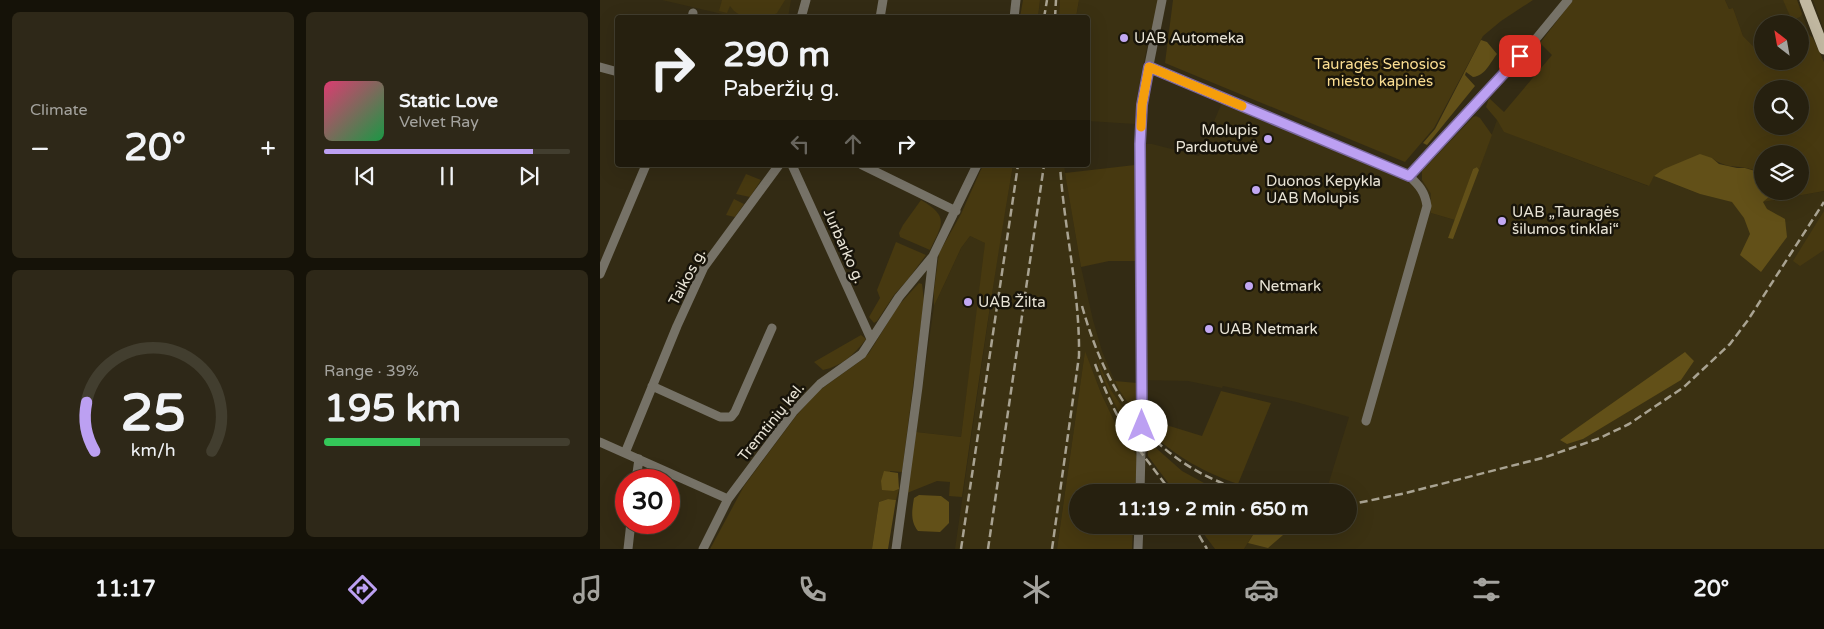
<!DOCTYPE html>
<meta charset="utf-8">
<style>
:root{--surface:#26200f;--page:#2e2818;--text:#f1f3f6;--muted:#a4a39e;--line:#423e2f;--accent:#bca0f2}
body{margin:0;font-family:"Varela Round",sans-serif;background:var(--page);color:var(--text);height:100vh;display:flex;flex-direction:column;font-size:19px;white-space:nowrap}
*{box-sizing:border-box;margin:0}
p{font-size:16px;color:var(--muted)}
.icon{flex:none;width:28px;height:28px;fill:none;stroke:currentColor;stroke-width:2;stroke-linecap:round;stroke-linejoin:round}
.map{position:relative;flex:1;overflow:hidden}
.details{display:flex;flex-direction:column;gap:12px;padding:12px;background:#151208;width:600px}
.details>*{flex:none}
.top-card{position:absolute;left:15px;top:15px;width:475px;height:152px;border-radius:5px;box-shadow:0 5px 20px #0002,0 0 0 1px var(--line);background:#26200f;color:var(--text);overflow:hidden}
.needle{width:32px;rotate:329deg}
.controls{position:absolute;left:1154px;top:15px;display:grid;gap:10px}
.controls a{display:grid;place-items:center;width:55px;height:55px;border-radius:50%;background:var(--surface);box-shadow:0 5px 20px #0002,0 0 0 1px var(--line);font-size:25px}
.speed{position:absolute;left:15px;top:469px;display:flex;gap:10px;font-size:25px;font-weight:700;text-align:center}
.speed>*{display:grid;place-content:center;width:65px;height:65px;border-radius:50%;background:var(--surface);box-shadow:0 5px 20px #0002,0 0 0 1px var(--line);line-height:1}
.speed .limit{border:8px solid #d22;background:#fff;color:#111}
.pin{position:absolute;display:grid;place-items:center;width:42px;height:42px;color:#fff;margin:-21px;border-radius:10px;box-shadow:0 2px 8px #0006}
.me{position:absolute;width:55px;margin:-28px;rotate:0deg;stroke-linejoin:round;filter:drop-shadow(0 0 4px #0008)}
.turn{display:flex;align-items:center;gap:18px;height:105px;padding:0 25px;font-size:22px}
.turn .icon{width:65px;height:65px;stroke-width:2.5}
.turn b{display:block;font-size:35px;line-height:42px}
.lanes{display:flex;align-items:center;height:48px;padding:0 25px;background:#0003;justify-content:center;gap:25px;direction:ltr}
.lanes .off{opacity:.35}
.big{font-size:38px;font-weight:800;line-height:1.1}
.details .card{flex:1;display:flex;flex-direction:column;justify-content:center;gap:8px;min-width:0;padding:0 18px;border-radius:8px;background:var(--page)}
.details .dial{align-items:center;gap:0}
.dial svg{height:130px;overflow:visible;fill:none;stroke:var(--line);stroke-width:7;stroke-linecap:round;text-anchor:middle}
.dial text{fill:var(--text);stroke:none}
.song{display:flex;align-items:center;gap:15px}
.cover{width:60px;height:60px;border-radius:8px;background:linear-gradient(135deg,hsl(340 70% 55%),hsl(140 70% 35%))}
.played{height:5px;border-radius:2px;background:linear-gradient(90deg,var(--accent) 85%,var(--line) 85%)}
.keys{display:flex;justify-content:space-around;direction:ltr}
.heat{display:flex;justify-content:space-between;align-items:center;font-size:28px;direction:ltr}
.charge{height:8px;border-radius:4px;background:linear-gradient(90deg,#34c759 39%,var(--line) 0)}
.details .tiles{flex:1;display:grid;gap:12px;grid-template-columns:repeat(2,1fr)}
.trip{position:absolute;left:469px;top:484px;width:288px;height:50px;border-radius:25px;background:var(--surface);box-shadow:0 5px 20px #0002,0 0 0 1px var(--line);font-weight:800;line-height:50px;text-align:center}
.dock{display:flex;height:80px;justify-content:space-around;align-items:center;background:#0f0d06;color:var(--muted)}
.dock .icon{width:35px;height:35px}
.dock .current{color:var(--accent)}
.dock b{font-size:22px;color:var(--text)}
main{display:flex;flex:1;min-height:0}
.map>svg:first-child{display:block}
.built{fill:#3b3112}
.green{fill:#473910;fill-rule:evenodd}
.forest{fill:#625018}
.lines{fill:none;stroke-linecap:round;stroke-linejoin:round}
.minor{stroke:#767267;stroke-width:9}
.major{stroke:#c1b8a1;stroke-width:11}
.rail{stroke:#a9a392;stroke-width:2.5;stroke-dasharray:8 4;stroke-linecap:butt}
.route-casing{stroke:#7a689d;stroke-width:12}
.route{stroke:#bca0f2;stroke-width:9}
.slow{stroke:#f59e0b;stroke-width:9}
.poi-dot{fill:#c2a8f3;stroke:#18140a;stroke-width:2}
.labels{text-anchor:middle;dominant-baseline:central;stroke-width:5;stroke-linejoin:round;paint-order:stroke}
.poi-label{font-size:15px;fill:#e9e4d6;stroke:#18140a;text-anchor:start}
.park-label{font-size:15px;fill:#fadd91;stroke:#18140a}
.street-label{font-size:15px;fill:#e9e4d6;stroke:#18140a}
</style>
<main>
<section class="details">
<div class="tiles">
<div class="card"><p>Climate</p>
<div class="heat"><a>−</a><b class="big">20°</b><a>+</a></div>
</div>
<div class="card">
<div class="song"><i class="cover"></i><div><b>Static Love</b><p>Velvet Ray</p></div></div>
<div class="played"></div>
<div class="keys"><svg class="icon" aria-label="previous" viewBox="0 0 24 24"><path d="M18 5L8 12l10 7zM5 5v14"/></svg><svg class="icon" aria-label="pause" viewBox="0 0 24 24"><path d="M8 5v14M16 5v14"/></svg><svg class="icon" aria-label="next" viewBox="0 0 24 24"><path d="M6 5l10 7-10 7zM19 5v14"/></svg></div>
</div>
<div class="card dial"><svg viewBox="0 0 100 80">
<path d="M14 69A42 42 0 1 1 86 69"/>
<path d="M14 69A42 42 0 0 1 9 39" stroke="#bca0f2"/>
<text x="50" y="56" font-size="32" font-weight="700">25</text>
<text x="50" y="72" font-size="11">km/h</text>
</svg></div>
<div class="card"><p>Range · 39%</p><b class="big">195 km</b><div class="charge"></div></div>
</div>
</section>
<div class="map">
<svg width="1224" height="549" viewBox="0 0 1224 549">
<rect width="100%" height="100%" fill="#332b14"/>
<path class="built" d="M62,0H191L188,18L135,17Z
M440,0H460L459,17L438,18Z
M479,0H562L558,24L547,47L540,80L535,124L488,121V18H476Z
M1125,0H1197L1210,36L1206,32H1200V24H1162V55L1143,36L1133,8L1129,9Z
M1213,0H1224V30Z
M624,98L823,182L831,194V213L855,220L848,238L853,239L897,120L905,132L1048,186L1054,176L1100,194L1146,205L1224,191V549H644L659,525H748V492H726L749,417L696,402L623,386L622,388L588,381L542,380L540,144H552L599,156Z
M413,165H464L481,267L493,320L502,351L512,375L519,390L536,414V427L511,390L498,362L509,392L522,418L536,442L537,456L517,427L501,393L485,352L457,549H355L399,245Z
M370,236L386,243L361,437L316,432L334,306L361,248Z"/>
<path class="green" d="M122,0H185L177,13L170,17H143L134,11L130,6L127,13L119,11Z
M423,0H440L438,17H420Z
M460,0H479L476,17H459Z
M573,0H933L901,21L883,36L834,128L805,162L565,63Z
M973,0H1125L1129,9L1133,8L1143,36L1162,55V61H1200V32H1206L1213,38L1224,62V191L1163,202L1176,191H1200V154H1162V173C1157,171 1152,169 1146,168C1133,166 1123,167 1112,158L1054,176L1049,186L904,132L897,120L886,107L889,98L904,112L952,55L940,43ZM1162,89H1200V126H1162Z
M1183,0H1197L1202,14L1200,17L1195,19L1190,16Z
M876,116L880,118L892,135L879,170L877,167L873,169L855,220L831,213V194L822,180V171L873,117Z
M383,165H413C394,275 378,386 362,497L349,496L350,482L337,481L307,493L316,432L361,437L385,243L370,236L361,248L334,306V290L339,253L361,214Z
M535,165L536,261H509L481,267L465,173Z
M146,174L161,180L150,197L136,194Z
M134,199L144,204L135,217L126,215Z
M321,200C350,217 342,224 330,250L300,237L299,233L303,225Z
M1224,211V250L1200,266L1193,261Z
M296,242L326,255L309,278L294,295L277,321L274,323L269,317L280,298L277,290Z
M319,283L322,284L324,300L302,472L290,471L294,491L299,489L296,500L288,499L279,502L272,549H110L144,486L196,416L217,392L263,359L269,353L298,306Z
M261,335L266,339C255,354 242,366 223,370L214,362Z
M485,351L501,393L517,427L537,456L535,492H478V525H533L532,549H457Z
M496,357L511,390L536,427V442C520,415 505,388 496,357Z
M515,381L537,383L536,414L519,390Z
M621,391L671,403L638,484C604,472 578,458 551,433L550,420L602,436Z
M547,440L582,471L604,483L631,492H575L548,456Z
M597,525H659L644,549H615Z"/>
<path class="forest" d="M881,40L887,42L897,54C890,63 885,76 873,77L866,72L865,75L875,86L827,145L823,143L835,129Z
M1100,154L1112,158L1119,164L1137,168H1145L1162,173V191H1176L1163,202L1167,209L1185,219L1187,237L1161,272L1140,255L1150,234L1144,218L1132,202L1100,194L1054,176L1064,169Z
M877,167L879,170L853,239L848,238L873,169Z
M1085,352L1094,361L1081,380L983,439L967,444L960,440Z
M284,471L298,473L299,489L294,491L282,490L281,481Z
M319,495L341,496L349,502V523L340,532L318,531C310,521 312,510 314,498Z
M288,499L296,500L288,549H272L279,502Z
M659,525H687L683,535L668,548L648,543Z"/>
<g class="lines">
<path class="minor" d="M92,18L93,13
M201,18L206,0
M280,18L283,0
M414,18L416,0
M0,67L18,72
M549,67L809,176L935,40L968,0
M192,165L271,339
M262,165L356,211
M0,274L46,165
M52,386L120,417H131L135,412L172,328
M766,421L827,206C825,192 819,185 809,176
M0,442L128,499
M25,453L77,326L104,267L179,165
M36,480L39,459
M540,492L542,411L540,144L541,105L562,0
M28,549L31,522
M103,549L128,499L193,412L220,384L262,354L299,297L333,256L377,165
M296,549L318,387L333,257
M538,549L539,525"/>
<path class="major" d="M1205,0L1224,49"/>
<path class="rail" d="M444,18L447,0
M455,18L456,0
M482,306C508,398 554,465 648,492
M495,364C505,390 515,414 530,437C543,456 558,474 571,492
M748,505L806,493L946,457L1000,438L1029,424L1084,387L1130,344L1148,320L1224,202
M593,525L607,549
M361,549L418,165
M388,549L444,165
M452,549L479,356C480,292 464,229 460,165"/>
</g>
<g class="lines">
<g class="route-casing">
<path id="route" d="M542,426L540,144L542,105L549,67L809,176L920,56"/>
</g>
<use href="#route" class="route"/>
<path class="slow" d="M541,127L542,105L549,67L642,106"/>
</g>
<g class="poi-dot">
<circle cx="524" cy="38" r="5"/>
<circle cx="668" cy="139" r="5"/>
<circle cx="656" cy="190" r="5"/>
<circle cx="902" cy="221" r="5"/>
<circle cx="649" cy="286" r="5"/>
<circle cx="368" cy="302" r="5"/>
<circle cx="609" cy="329" r="5"/>
</g>
<g class="labels">
<g class="poi-label">
<text x="534" y="38">UAB Automeka</text>
<text x="658" y="130" text-anchor="end">Molupis<tspan x="658" dy="17">Parduotuvė</tspan></text>
<text x="666" y="181">Duonos Kepykla<tspan x="666" dy="17">UAB Molupis</tspan></text>
<text x="912" y="212">UAB „Tauragės<tspan x="912" dy="17">šilumos tinklai“</tspan></text>
<text x="659" y="286">Netmark</text>
<text x="378" y="302">UAB Žilta</text>
<text x="619" y="329">UAB Netmark</text>
</g>
<g class="park-label">
<text x="780" y="64">Tauragės Senosios<tspan x="780" dy="17">miesto kapinės</tspan></text>
</g>
<g class="street-label">
<text transform="translate(244 246) rotate(66)">Jurbarko g.</text>
<text transform="translate(87 277) rotate(-62)">Taikos g.</text>
<text transform="translate(171 422) rotate(-51)">Tremtinių kel.</text>
</g>
</g>
</svg>
<div class="controls">
<a><svg class="needle" viewBox="-14 -14 28 28"><path d="M0-13l5 13h-10z" fill="#e53935"/><path d="M0 13l5-13h-10z" fill="#a4a39e"/></svg></a>
<a><svg class="icon" aria-label="search" viewBox="0 0 24 24"><circle cx="10" cy="10" r="6"/><path d="M15 15l6 6"/></svg></a>
<a><svg class="icon" aria-label="layers" viewBox="0 0 24 24"><path d="M12 4l9 5-9 5-9-5zM3 14l9 5 9-5"/></svg></a>
</div>
<div class="speed"><div class="limit">30</div></div>
<div class="pin" style="left:920px;top:56px;background:#d93025"><svg class="icon" aria-label="arrive" viewBox="0 0 24 24"><path d="M6 21V4h12l-3 4 3 4H6"/></svg></div>
<svg class="me" style="left:542px;top:426px" viewBox="-20 -20 40 40"><circle r="19" fill="#fff"/><path d="M0-13L10 11 0 6-10 11z" fill="#bca0f2"/></svg>
<div class="trip">11:19 · 2 min · 650 m</div>
<div class="top-card">
<div class="turn"><svg class="icon" aria-label="right" viewBox="0 0 24 24"><path d="M7 20v-9h11M14 6l5 5-5 5"/></svg><div><b>290 m</b>Paberžių g.</div></div>
<div class="lanes"><svg class="icon off" aria-label="left" viewBox="0 0 24 24"><path d="M17 20v-9H6M10 6l-5 5 5 5"/></svg><svg class="icon off" aria-label="ahead" viewBox="0 0 24 24"><path d="M12 20V5M6 11l6-6 6 6"/></svg><svg class="icon" aria-label="right" viewBox="0 0 24 24"><path d="M7 20v-9h11M14 6l5 5-5 5"/></svg></div>
</div>
</div>
</main>
<nav class="dock">
<b>11:17</b>
<svg class="icon current" aria-label="directions" viewBox="0 0 24 24"><path d="M12 3l9 9-9 9-9-9zM9 14v-3h6M13 9l2 2-2 2"/></svg>
<svg class="icon" aria-label="music" viewBox="0 0 24 24"><path d="M9 18V5l10-2v13"/><circle cx="6" cy="18" r="3"/><circle cx="16" cy="16" r="3"/></svg>
<svg class="icon" aria-label="phone" viewBox="0 0 24 24"><path d="M5 4h4l2 5-3 2q2 4 5 5l2-3 5 2v4C11 20 4 13 5 4z"/></svg>
<svg class="icon" aria-label="climate" viewBox="0 0 24 24"><path d="M12 3v18M4 7l16 10M4 17L20 7"/></svg>
<svg class="icon" aria-label="car" viewBox="0 0 24 24"><path d="M5 17H2v-5l4-1 3-4h7l3 4 3 1v5h-3M9 17h6M6 11h13"/><circle cx="7" cy="17" r="2"/><circle cx="17" cy="17" r="2"/></svg>
<svg class="icon" aria-label="filters" viewBox="0 0 24 24"><path d="M4 7h16M4 17h16"/><circle cx="9" cy="7" r="2"/><circle cx="15" cy="17" r="2"/></svg>
<b>20°</b>
</nav>
